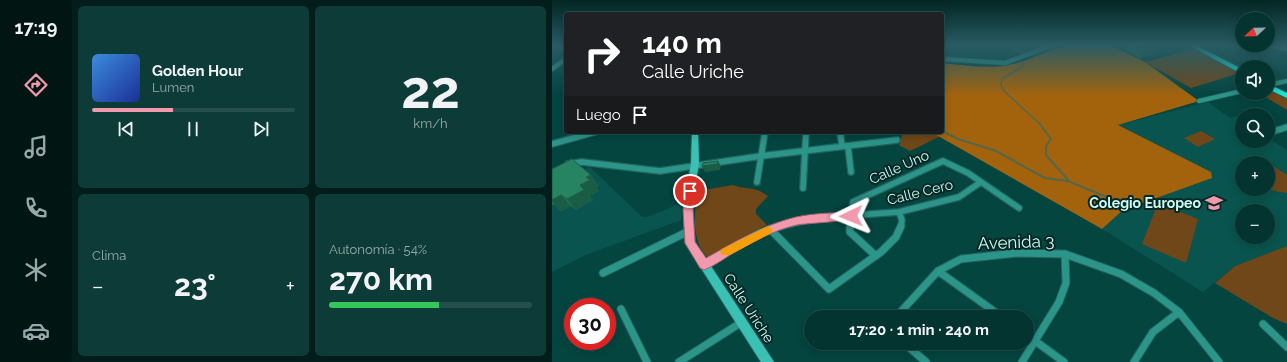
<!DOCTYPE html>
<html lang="es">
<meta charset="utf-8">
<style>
:root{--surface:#033430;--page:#0d3c38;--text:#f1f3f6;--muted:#97aaab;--line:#244f4c;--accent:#f29aad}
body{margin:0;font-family:Raleway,sans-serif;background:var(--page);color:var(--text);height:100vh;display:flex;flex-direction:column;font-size:15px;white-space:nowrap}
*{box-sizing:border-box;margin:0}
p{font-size:13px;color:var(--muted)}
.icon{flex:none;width:22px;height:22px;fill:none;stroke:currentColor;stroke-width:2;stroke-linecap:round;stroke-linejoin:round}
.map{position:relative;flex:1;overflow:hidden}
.panel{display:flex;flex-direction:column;gap:6px;padding:6px;background:#021d1a;width:480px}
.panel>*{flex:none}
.guide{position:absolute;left:12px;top:12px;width:380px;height:122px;border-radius:4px;box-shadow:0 2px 10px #0003,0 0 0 1px var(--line);background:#202124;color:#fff;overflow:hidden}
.needle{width:26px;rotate:248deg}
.tools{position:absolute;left:683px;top:12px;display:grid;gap:8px}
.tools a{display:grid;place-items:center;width:40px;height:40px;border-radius:50%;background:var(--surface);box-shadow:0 2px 10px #0003,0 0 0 1px var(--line);font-size:20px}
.speed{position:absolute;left:12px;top:298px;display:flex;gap:8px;font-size:20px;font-weight:700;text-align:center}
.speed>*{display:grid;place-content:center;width:52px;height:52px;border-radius:50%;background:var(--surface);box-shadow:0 2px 10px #0003,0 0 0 1px var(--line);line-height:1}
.speed .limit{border:6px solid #d22;background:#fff;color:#111}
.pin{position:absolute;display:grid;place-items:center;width:34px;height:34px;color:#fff;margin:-17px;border:2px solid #fff;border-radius:50%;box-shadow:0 1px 4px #0007}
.me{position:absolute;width:44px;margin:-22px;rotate:268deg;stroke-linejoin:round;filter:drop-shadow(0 0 3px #0008)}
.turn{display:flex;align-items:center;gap:14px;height:84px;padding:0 12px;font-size:18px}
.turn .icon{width:52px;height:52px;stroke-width:2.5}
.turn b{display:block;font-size:28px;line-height:34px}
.then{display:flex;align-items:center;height:38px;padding:0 12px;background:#0003;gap:8px;font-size:15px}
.big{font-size:30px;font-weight:700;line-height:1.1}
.panel .tile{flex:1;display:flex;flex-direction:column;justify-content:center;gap:6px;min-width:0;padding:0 14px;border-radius:6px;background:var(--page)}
.panel .dial{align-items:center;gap:0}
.dial b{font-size:52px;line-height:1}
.song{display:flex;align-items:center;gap:12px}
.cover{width:48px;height:48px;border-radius:6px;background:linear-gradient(135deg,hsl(210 70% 55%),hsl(230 70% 35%))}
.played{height:4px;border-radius:2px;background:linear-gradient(90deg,var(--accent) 40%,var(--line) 40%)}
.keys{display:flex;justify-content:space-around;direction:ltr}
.heat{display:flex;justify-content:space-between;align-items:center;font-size:22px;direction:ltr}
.charge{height:6px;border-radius:3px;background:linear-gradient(90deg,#34c759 54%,var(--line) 0)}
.panel .tiles{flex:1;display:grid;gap:6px;grid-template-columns:repeat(2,1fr)}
.trip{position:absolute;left:252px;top:310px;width:230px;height:40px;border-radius:20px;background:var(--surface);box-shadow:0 2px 10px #0003,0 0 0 1px var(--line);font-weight:700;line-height:40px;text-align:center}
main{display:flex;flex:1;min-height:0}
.tab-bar{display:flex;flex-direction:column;width:72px;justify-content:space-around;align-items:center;background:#011513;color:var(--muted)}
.tab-bar .icon{width:28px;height:28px}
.tab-bar .selected{color:var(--accent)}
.tab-bar b{font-size:18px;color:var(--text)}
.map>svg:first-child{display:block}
.built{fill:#09544e;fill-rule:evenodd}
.green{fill:#704718}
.forest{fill:#a3630d}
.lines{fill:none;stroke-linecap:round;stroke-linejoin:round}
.stream-far1{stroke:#52684c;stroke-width:1.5}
.stream{stroke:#52684c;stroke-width:2}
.minor-far2-casing{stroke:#24625d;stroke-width:5.5}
.minor-far1-casing{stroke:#24625d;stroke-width:8}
.minor-casing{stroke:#24625d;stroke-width:9}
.secondary-casing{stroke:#24625d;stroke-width:2}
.primary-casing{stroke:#24625d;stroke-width:2}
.minor-far2{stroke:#2b958a;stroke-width:4}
.minor-far1{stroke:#2b958a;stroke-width:5.5}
.minor{stroke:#2b958a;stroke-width:7}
.secondary{fill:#3bc1b4;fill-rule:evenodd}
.primary{fill:#1de6d6;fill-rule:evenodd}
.wall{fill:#227255}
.shaded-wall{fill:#1b5c45}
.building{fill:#278463;stroke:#1b5c45}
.route{fill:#f29aad;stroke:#9d6470}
.slow{fill:#f59e0b}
.labels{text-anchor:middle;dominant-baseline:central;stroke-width:4;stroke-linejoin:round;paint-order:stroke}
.street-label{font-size:14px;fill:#ccfcf5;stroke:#052825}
.poi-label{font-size:14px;font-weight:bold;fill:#ccfcf5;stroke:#052825;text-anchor:end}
.near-street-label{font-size:17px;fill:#ccfcf5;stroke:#052825}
</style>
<main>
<nav class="tab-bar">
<b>17:19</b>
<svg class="icon selected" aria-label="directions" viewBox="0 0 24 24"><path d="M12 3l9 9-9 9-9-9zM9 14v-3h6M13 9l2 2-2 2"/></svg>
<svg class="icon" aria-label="music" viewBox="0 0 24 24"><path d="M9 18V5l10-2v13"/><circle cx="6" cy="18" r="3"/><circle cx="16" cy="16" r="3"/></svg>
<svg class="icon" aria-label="phone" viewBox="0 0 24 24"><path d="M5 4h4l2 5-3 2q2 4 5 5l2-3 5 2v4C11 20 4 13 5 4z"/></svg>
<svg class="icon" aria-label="climate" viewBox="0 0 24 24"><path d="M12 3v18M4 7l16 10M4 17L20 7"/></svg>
<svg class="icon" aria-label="car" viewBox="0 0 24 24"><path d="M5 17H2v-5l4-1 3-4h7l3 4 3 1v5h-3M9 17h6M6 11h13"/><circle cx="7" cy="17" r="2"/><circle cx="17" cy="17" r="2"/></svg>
</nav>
<section class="panel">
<div class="tiles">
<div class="tile">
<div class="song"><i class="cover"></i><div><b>Golden Hour</b><p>Lumen</p></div></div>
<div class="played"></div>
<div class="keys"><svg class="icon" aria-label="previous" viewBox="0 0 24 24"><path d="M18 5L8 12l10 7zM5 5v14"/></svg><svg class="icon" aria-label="pause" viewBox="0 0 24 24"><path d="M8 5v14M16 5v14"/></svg><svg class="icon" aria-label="next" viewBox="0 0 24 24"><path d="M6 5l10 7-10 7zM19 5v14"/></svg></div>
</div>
<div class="tile dial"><b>22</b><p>km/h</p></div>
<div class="tile"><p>Clima</p>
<div class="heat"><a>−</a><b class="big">23°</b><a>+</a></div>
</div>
<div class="tile"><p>Autonomía · 54%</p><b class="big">270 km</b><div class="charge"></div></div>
</div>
</section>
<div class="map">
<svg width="735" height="362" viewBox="0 0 735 362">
<rect width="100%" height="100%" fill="#044540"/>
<path class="built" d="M656,102L678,118L685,116L690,120V141H716V138L735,150V246L683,266L651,292L550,229L571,210L658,172L566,125ZM690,163H716V189H690ZM690,211H716V237H690Z
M38,167L90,217H95L130,203L129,220L34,255L0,272V180Z"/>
<path class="green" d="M642,49L688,73L639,88L593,62Z
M717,88L735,98V110L707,93H716Z
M649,131L663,139L646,147L632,138Z
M351,132H389L387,137L358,151L347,145Z
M707,157L735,175V193L713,189H716V163H692Z
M181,185C196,191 201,185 216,196L204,209V214L215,225L177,245L156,258C139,241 142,212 146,191Z
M606,203L646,219L634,263L590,244Z
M735,246V324L721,318L663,283L683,266Z"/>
<path class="forest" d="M516,45H558L593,62L647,101L566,125L659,172L660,178L571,210L550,229L379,132H390V63C413,65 438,70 461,64C480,60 497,49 516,45Z"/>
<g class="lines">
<path class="stream-far1" d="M453,45L469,52L472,56
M472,62L470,67L450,79L449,86L453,92L488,124"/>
<path class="stream" d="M487,123L499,139L494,146V155L516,180
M390,131L406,139L444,151L493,178L516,181L567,202"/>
<g class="minor-far2-casing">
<path id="minor-far2" d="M715,45L735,49
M390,59L453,63L501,45
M0,69L14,59
M716,85L735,81
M647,101L690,91"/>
</g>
<g class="minor-far1-casing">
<path id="minor-far1" d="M288,132L290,146
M716,133L735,127
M0,144L43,132
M296,146L299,172
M16,164L30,162L108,171L209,156L345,140
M205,182L213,132
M251,188L254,132
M347,212L350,220L349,227
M225,227L264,218L347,212L407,197L429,182
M298,227L301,202L391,161L416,173L467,208"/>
</g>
<g class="minor-casing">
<path id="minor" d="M298,226V232L324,256
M218,229L277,289L329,252L344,237L349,226
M152,265L206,234L228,226
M386,271L450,317
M51,273L137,231
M69,309L95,362
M344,317L386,271L409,259L465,253L513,254L569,274L602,293L627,312L667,362
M711,324L735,347
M475,335L512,362
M352,343L374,362
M127,362L190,322
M470,362L507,302L514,283L513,254
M582,362L601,332L627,312"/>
</g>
<g class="secondary-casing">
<path id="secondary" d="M140,132H146L147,164L140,202L143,242L222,362H209L133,243L132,202L139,164Z"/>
</g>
<g class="primary-casing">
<path id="primary" d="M636,45H643L690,69V74Z
M716,84L735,93V98L716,89Z"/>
</g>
<use href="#minor-far2" class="minor-far2"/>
<use href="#minor-far1" class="minor-far1"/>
<use href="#minor" class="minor"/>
<use href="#secondary" class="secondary"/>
<use href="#primary" class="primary"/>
</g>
<path class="wall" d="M567,45H611L609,50L602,51L601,55L587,58Z
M0,169L39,175L47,186L44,187L47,191L37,196L41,200L24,210L19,206L9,211L2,204L0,205Z"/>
<path class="shaded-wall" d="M600,45H611L609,50L602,51L601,55L587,58L591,48Z
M166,161L169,166L168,170L153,172L150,166Z
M39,175L47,186L44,187L47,191L37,196L41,200L24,210L15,199L34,177Z
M9,195L19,206L9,211L0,201V200Z"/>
<path class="building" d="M585,45H605L591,48Z
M20,159L39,175L34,177L38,180L28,185L32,190L15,199L9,195L0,200V169Z
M166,161L165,164L150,166L151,163Z"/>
<linearGradient id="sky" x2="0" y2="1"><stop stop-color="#022623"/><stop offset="0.47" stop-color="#295c64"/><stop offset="1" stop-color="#295c64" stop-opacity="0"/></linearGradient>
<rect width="735" height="96" fill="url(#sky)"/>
<path class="route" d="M138,187L142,191L141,210L143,242L154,258C183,242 211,225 244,217C262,213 281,213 299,212L304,216C301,222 255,223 245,225C222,230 201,242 181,253C172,259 162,266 152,270L148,268L133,243L131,210L133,191Z"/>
<path class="slow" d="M216,226L221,230L219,233L178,255H170L168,252L170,249Z"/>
<defs>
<g id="school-bare" transform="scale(1.38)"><path d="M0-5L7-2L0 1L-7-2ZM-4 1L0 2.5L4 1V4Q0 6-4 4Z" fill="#f29aad" stroke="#052825" stroke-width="2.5" paint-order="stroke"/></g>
</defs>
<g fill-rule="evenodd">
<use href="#school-bare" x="662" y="203"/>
</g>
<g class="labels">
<g class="street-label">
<text transform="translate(347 167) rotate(-24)">Calle Uno</text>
<text transform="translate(368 192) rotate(-14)">Calle Cero</text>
<text transform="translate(197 308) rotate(57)">Calle Uriche</text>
</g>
<g class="poi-label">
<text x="649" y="203">Colegio Europeo</text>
</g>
<g class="near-street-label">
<text transform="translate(464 242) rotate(-2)">Avenida 3</text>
</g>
</g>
</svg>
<div class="tools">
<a><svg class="needle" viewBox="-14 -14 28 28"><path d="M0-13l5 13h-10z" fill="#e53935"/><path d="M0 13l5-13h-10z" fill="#97aaab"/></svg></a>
<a><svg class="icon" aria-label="sound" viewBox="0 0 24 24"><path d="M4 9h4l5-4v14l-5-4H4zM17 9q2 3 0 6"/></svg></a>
<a><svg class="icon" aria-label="search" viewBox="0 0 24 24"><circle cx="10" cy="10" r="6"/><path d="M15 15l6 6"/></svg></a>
<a>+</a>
<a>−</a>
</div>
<div class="speed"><div class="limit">30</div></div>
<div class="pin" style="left:138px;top:191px;background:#d93025"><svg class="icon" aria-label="arrive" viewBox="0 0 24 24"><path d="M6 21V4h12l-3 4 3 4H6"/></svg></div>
<svg class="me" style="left:299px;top:216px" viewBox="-20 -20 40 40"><path d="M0-17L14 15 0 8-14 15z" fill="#f29aad" stroke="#fff" stroke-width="4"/></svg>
<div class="trip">17:20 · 1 min · 240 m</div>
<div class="guide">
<div class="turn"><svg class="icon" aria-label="right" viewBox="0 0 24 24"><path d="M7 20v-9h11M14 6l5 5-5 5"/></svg><div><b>140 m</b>Calle Uriche</div></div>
<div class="then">Luego<svg class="icon" aria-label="arrive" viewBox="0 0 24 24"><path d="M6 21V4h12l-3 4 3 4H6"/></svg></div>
</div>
</div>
</main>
